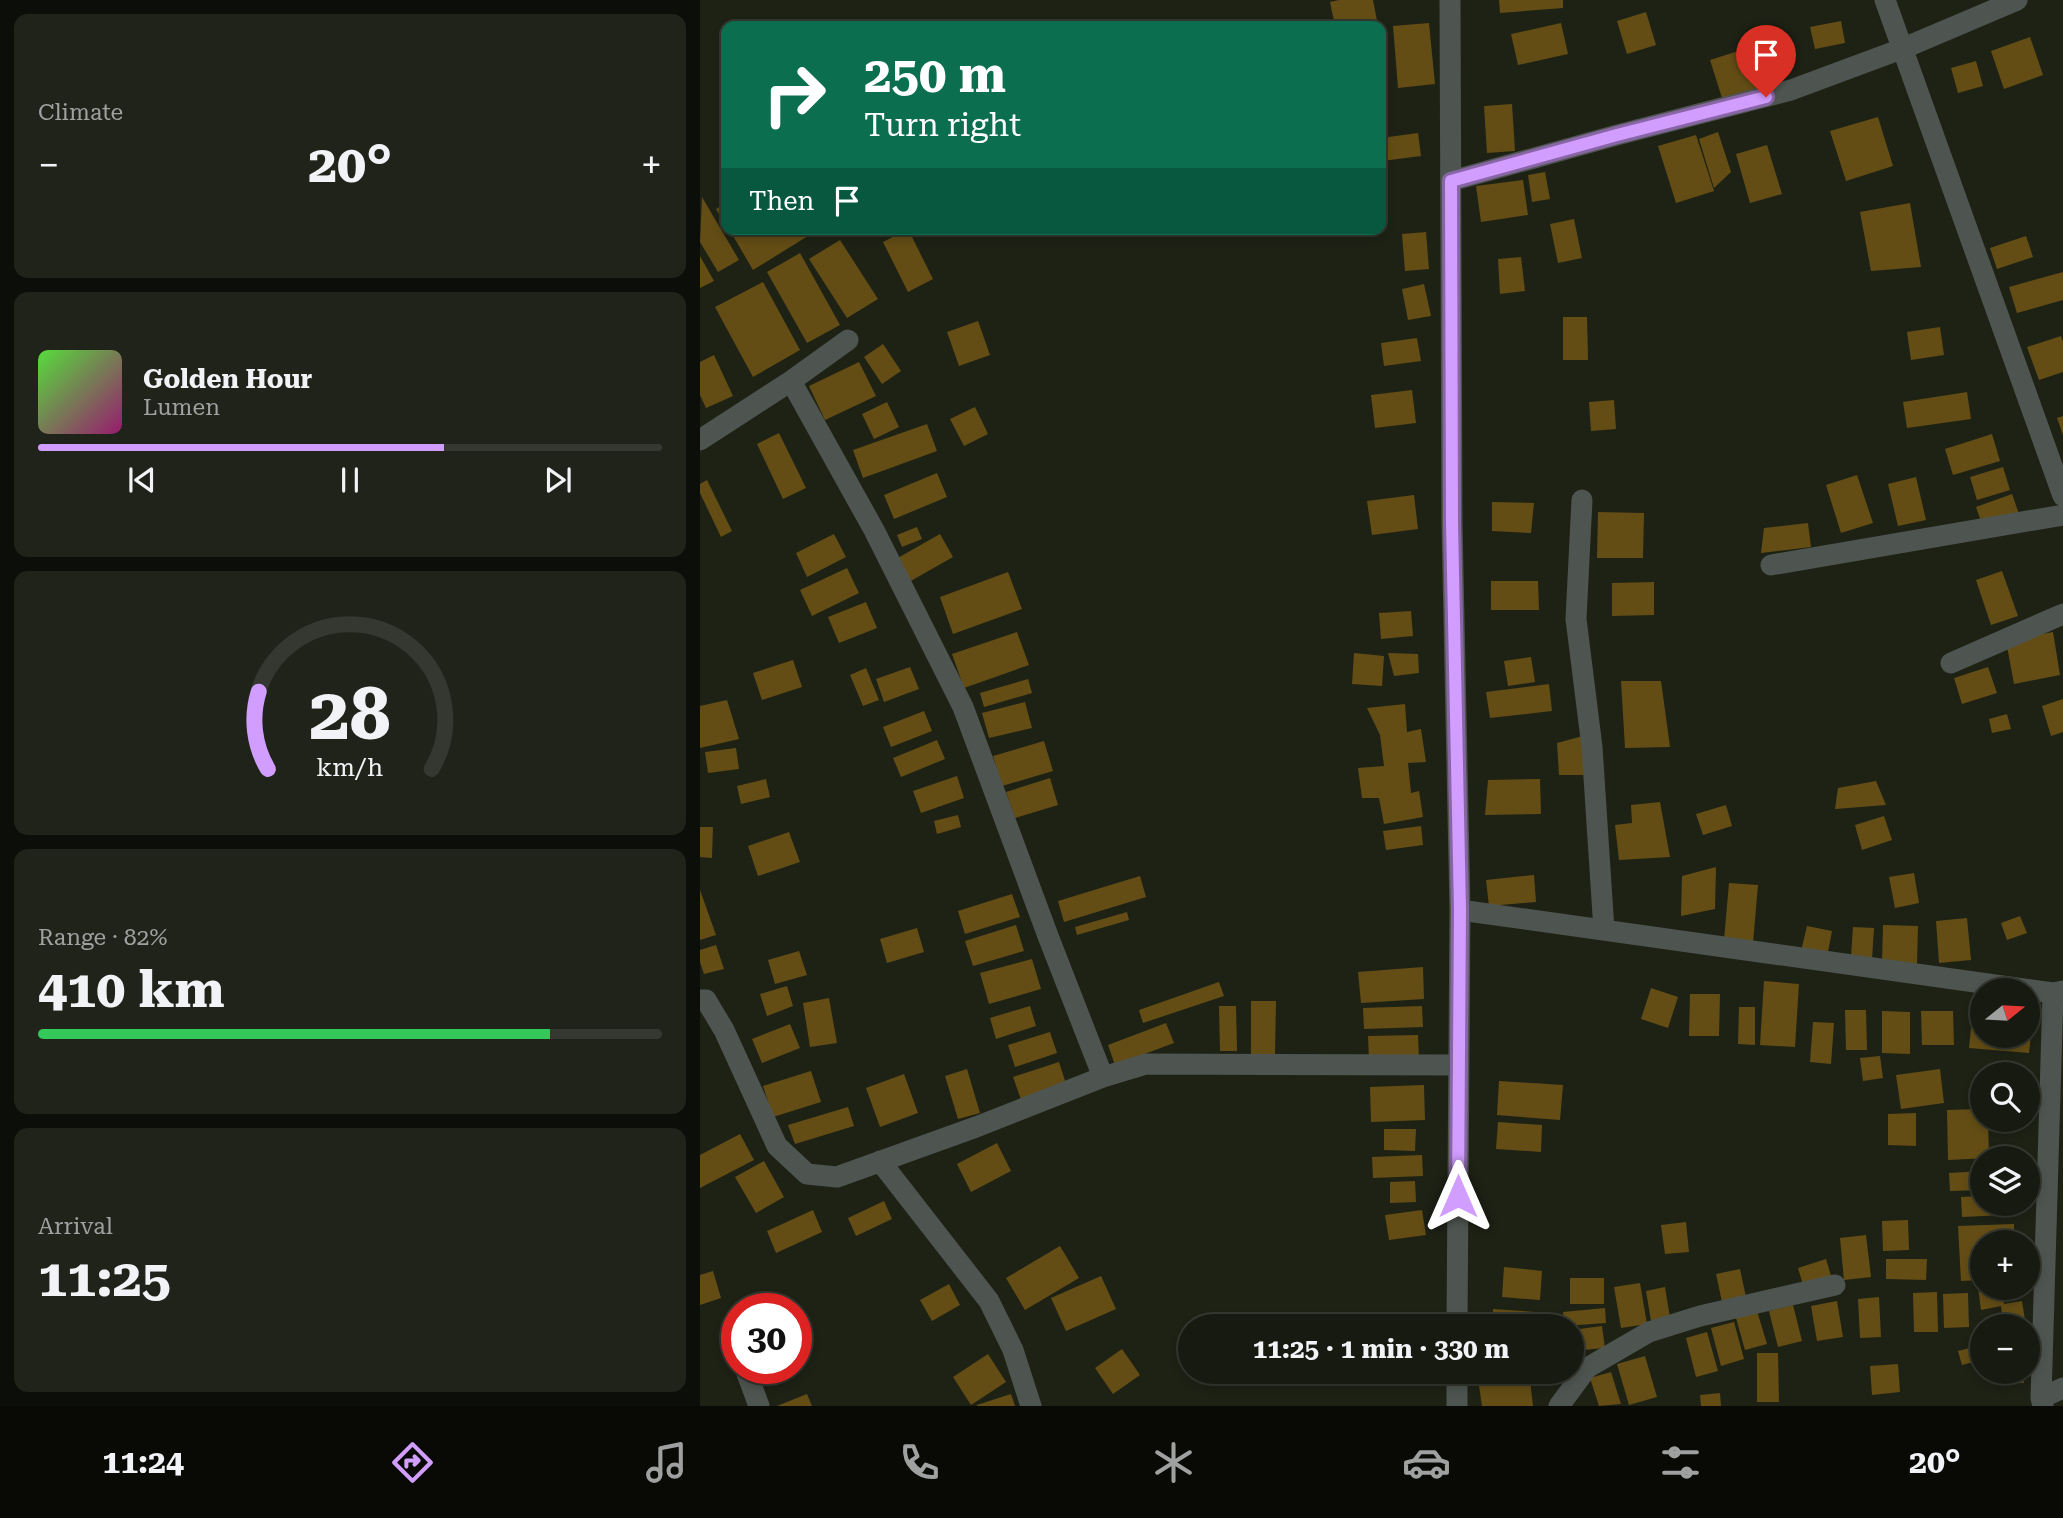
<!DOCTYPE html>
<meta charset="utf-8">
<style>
:root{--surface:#161a10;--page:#1f2319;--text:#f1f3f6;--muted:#9ea19f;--line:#353830;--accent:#d19dfe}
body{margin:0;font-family:"Roboto Serif",serif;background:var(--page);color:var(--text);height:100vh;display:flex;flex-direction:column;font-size:26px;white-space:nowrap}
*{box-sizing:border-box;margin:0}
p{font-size:23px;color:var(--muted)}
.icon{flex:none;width:38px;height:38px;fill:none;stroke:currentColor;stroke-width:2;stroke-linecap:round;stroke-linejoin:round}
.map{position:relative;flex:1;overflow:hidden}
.details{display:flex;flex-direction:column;gap:14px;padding:14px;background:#0c0e09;width:700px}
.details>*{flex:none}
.top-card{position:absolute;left:21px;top:21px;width:665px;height:214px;border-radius:14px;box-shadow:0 4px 10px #0003,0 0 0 2px var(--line);background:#0b6e4f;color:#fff;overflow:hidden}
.needle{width:46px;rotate:72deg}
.fabs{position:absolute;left:1270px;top:978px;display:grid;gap:14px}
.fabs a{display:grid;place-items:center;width:70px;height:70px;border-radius:50%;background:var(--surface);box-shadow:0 4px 10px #0003,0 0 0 2px var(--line);font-size:35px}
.speed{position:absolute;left:21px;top:1293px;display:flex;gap:14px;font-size:35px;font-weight:700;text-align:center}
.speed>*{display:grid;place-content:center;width:91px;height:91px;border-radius:50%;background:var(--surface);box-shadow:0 4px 10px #0003,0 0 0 2px var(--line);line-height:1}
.speed .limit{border:10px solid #d22;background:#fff;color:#111}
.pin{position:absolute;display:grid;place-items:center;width:60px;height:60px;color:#fff;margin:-72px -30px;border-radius:50% 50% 50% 0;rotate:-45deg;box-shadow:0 0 7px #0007}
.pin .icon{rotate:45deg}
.me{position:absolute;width:77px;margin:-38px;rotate:0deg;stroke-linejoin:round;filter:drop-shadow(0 0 5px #0008)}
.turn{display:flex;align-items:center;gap:24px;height:147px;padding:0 28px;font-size:32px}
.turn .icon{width:91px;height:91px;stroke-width:2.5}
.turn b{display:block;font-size:49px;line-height:60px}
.then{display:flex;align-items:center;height:66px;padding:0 28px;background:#0003;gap:14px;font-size:26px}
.big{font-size:52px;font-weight:700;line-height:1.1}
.details .card{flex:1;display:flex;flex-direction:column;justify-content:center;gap:10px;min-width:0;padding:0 24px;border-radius:14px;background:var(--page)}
.details .dial{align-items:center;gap:0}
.dial svg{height:182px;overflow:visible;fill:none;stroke:var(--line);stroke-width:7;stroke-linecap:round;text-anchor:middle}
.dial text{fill:var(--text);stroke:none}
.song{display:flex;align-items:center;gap:21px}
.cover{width:84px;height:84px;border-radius:10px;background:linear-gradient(135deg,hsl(110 70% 55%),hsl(320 70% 35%))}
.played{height:7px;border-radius:4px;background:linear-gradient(90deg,var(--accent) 65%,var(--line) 65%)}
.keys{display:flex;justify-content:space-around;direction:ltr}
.heat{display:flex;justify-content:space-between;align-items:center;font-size:38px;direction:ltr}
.charge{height:10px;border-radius:5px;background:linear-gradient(90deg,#34c759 82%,var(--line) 0)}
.trip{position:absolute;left:478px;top:1314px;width:406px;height:70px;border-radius:35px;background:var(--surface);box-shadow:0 4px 10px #0003,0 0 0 2px var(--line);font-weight:700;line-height:70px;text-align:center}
.dock{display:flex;height:112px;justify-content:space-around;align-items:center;background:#090a06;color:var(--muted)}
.dock .icon{width:49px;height:49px}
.dock .current{color:var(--accent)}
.dock b{font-size:32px;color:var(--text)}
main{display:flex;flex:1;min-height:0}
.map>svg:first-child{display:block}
.building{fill:#634d15}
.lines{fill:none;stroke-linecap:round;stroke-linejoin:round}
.minor{stroke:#4e5450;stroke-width:21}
.route-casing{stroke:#8866a5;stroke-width:18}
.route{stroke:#d19dfe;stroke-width:12}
</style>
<main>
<section class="details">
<div class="card"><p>Climate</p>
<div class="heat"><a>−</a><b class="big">20°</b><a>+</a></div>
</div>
<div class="card">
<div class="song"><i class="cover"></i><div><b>Golden Hour</b><p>Lumen</p></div></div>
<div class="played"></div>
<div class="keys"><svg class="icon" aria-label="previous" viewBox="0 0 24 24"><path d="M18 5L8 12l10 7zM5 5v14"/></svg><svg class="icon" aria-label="pause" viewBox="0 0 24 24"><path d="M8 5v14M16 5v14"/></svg><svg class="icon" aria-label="next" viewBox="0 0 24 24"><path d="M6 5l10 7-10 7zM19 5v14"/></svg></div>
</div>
<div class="card dial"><svg viewBox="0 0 100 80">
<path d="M14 69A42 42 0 1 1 86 69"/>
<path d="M14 69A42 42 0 0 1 10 35" stroke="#d19dfe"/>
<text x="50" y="56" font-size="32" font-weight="700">28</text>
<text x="50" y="72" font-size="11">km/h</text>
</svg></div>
<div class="card"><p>Range · 82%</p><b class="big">410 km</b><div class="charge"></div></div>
<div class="card"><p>Arrival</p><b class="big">11:25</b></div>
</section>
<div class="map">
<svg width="1363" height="1406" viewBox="0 0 1363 1406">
<rect width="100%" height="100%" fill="#1e2215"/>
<path class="building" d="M639,0H673L678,26H635L630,2Z
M799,0H863V8L800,13Z
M946,12L956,45L927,54L917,21Z
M1141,21L1145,43L1115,49L1110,27Z
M729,23L735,84L698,88L693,26Z
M861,23L868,54L818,65L811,34Z
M1330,37L1343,75L1304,89L1291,51Z
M1045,49L1058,91L1023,101L1010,60Z
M1276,61L1283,86L1258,93L1251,68Z
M812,104L815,151L787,153L784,106Z
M1178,117L1193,166L1146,181L1130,131Z
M1018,132L1031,172L1014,188L999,139Z
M718,133L721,156L682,161L681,138Z
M996,135L1014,191L976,203L958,146Z
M1067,145L1082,194L1050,203L1036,154Z
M845,172L850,199L832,202L828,175Z
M823,180L828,215L781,222L776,186Z
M2,197L39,260L18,272L0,242Z
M26,203V226L16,209Z
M1210,203L1221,267L1171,271L1160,212Z
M874,219L882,258L858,263L850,224Z
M29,229H104L108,236L53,270Z
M208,229L233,279L208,292L183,242Z
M726,232L729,269L705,271L702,234Z
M1326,236L1333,257L1297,269L1290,248Z
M140,240L178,299L147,318L109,259Z
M100,253L140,325L107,343L67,272Z
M0,256L14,281L0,288Z
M821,257L825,291L800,294L798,259Z
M1363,272V300L1317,313L1309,287Z
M63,282L100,350L53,377L15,307Z
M724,284L731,316L708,320L702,289Z
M863,317H887L888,360H863Z
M278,321L290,355L259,366L247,332Z
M1240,327L1244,355L1211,360L1207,332Z
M1361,336L1363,342V372L1339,380L1327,347Z
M717,338L721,361L684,366L681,343Z
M183,344L201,371L182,384L164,357Z
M14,355L33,396L6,408L0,395V362Z
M159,362L176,396L125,420L109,386Z
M712,390L716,423L675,428L671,395Z
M1267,392L1271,419L1207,428L1203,402Z
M914,400L916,429L891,431L889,402Z
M187,402L199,427L174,439L162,414Z
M275,407L288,434L264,446L250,419Z
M1363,416V435L1357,418Z
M227,424L237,451L163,478L153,450Z
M79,433L106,488L83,499L57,444Z
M1292,434L1300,461L1253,475L1245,449Z
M1303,467L1310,490L1277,500L1270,477Z
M237,473L247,497L194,519L184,495Z
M1157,475L1173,523L1141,533L1126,485Z
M1216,477L1226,520L1198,526L1188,484Z
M7,480L32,531L21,537L0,493V484Z
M1312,494L1319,514L1283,527L1276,507Z
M714,495L718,529L672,535L667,501Z
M792,502L834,503L831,533L792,531Z
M898,512L944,513L943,558H897Z
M1108,523L1111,547L1061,553L1064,528Z
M217,527L222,539L202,547L197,535Z
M134,534L146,557L107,577L96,553Z
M240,534L253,557L209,582L196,559Z
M147,568L159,593L112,616L100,590Z
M1302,571L1318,616L1291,625L1276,580Z
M308,572L322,609L253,634L240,597Z
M791,581H838L839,610H791Z
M954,582V615L912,616V583Z
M166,602L177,628L139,643L128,617Z
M711,611L713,636L681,639L679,613Z
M317,632L329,665L264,688L252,654Z
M1353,632L1360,675L1314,684L1306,641Z
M654,653L684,656L682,686L652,684Z
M688,653L718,654L719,673L694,676Z
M831,657L835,682L808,686L804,661Z
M93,660L102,687L62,700L53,673Z
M210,667L219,689L184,702L176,679Z
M1288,667L1297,693L1262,704L1254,678Z
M166,668L179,700L163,706L150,675Z
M328,679L332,693L284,707L280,693Z
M921,681H961L970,747L925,748Z
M849,684L852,711L790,718L786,692Z
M1363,699V732L1351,736L1342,706Z
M27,700L39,739L0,748V706Z
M325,702L332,728L289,738L282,713Z
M705,704L707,732L721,729L726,762L708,763L711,793L719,791L723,817L684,824L679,798H662L658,768L684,766L680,735L667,708Z
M224,711L232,731L191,747L183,727Z
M1307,714L1311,729L1292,733L1289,719Z
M883,736L884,775H859L857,743Z
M237,740L245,759L201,777L193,758Z
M344,741L353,771L302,786L293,756Z
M36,748L39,769L8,773L5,752Z
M257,776L264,798L221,813L213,791Z
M350,778L358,805L315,818L306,792Z
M66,779L70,797L41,804L37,786Z
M840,779L841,814L785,815L788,780Z
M1176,781L1186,805L1135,809L1138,788Z
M960,802L970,857L919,860L915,825L932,823L931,805Z
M1026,805L1032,826L1003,835L996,814Z
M258,815L261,827L237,834L234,821Z
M1184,816L1192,840L1162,850L1155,825Z
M721,826L723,845L686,850L683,831Z
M0,827H13L12,858L0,857Z
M89,832L100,862L58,876L48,846Z
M1016,867L1015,909L981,916L982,876Z
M1214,873L1219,903L1195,908L1189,877Z
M834,875L836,902L789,906L786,880Z
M440,876L446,897L364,922L358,901Z
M1029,883L1058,885L1053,943L1024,940Z
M0,890L16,935L0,940Z
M312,894L320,917L265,934L258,911Z
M427,912L429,920L377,935L375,927Z
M1320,916L1327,933L1307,940L1301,923Z
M1267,918L1271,960L1239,963L1236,921Z
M316,925L324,951L273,966L265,941Z
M1183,925L1218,926L1217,964L1182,962Z
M1107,926L1132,931L1127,957L1101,951Z
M1153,927L1174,928L1172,959L1151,957Z
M217,928L224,952L187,963L180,939Z
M16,945L24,969L4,974L0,962V950Z
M99,951L107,975L75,984L68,960Z
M332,959L341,989L289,1004L280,973Z
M723,967L724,999L661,1003L658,972Z
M1064,981L1099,984L1095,1047L1060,1045Z
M519,982L524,996L443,1023L439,1010Z
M87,986L93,1006L67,1016L60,994Z
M951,988L978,997L968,1028L941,1019Z
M990,994H1020L1019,1036H989Z
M129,998L137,1043L110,1047L103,1003Z
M551,1001H576L575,1055H551Z
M330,1006L336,1026L296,1039L290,1018Z
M519,1006H536L537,1051H520Z
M722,1006L723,1027L664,1029L663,1008Z
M1039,1007H1055V1045L1038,1044Z
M1145,1010H1166L1167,1050H1146Z
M1182,1011L1210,1012V1054L1182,1053Z
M1221,1011H1253L1254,1045H1222Z
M1272,1018L1283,1019V1036H1328V1023L1332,1024L1329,1053L1269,1048Z
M1113,1022L1134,1023L1131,1064L1110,1062Z
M466,1023L474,1043L415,1065L408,1045Z
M90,1024L100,1048L62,1063L52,1039Z
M350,1032L357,1053L315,1067L308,1045Z
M718,1035L719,1059L669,1060L668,1036Z
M1180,1056L1183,1078L1163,1081L1160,1058Z
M359,1062L368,1090L323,1105L313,1077Z
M267,1069L280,1113L258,1119L245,1076Z
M1240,1069L1244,1103L1201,1109L1196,1075Z
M111,1071L121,1102L73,1117L63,1086Z
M204,1074L218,1113L180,1127L166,1088Z
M799,1081L863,1085L860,1120L797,1115Z
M724,1085L725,1120L671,1122L670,1087Z
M148,1107L154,1126L95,1144L88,1125Z
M1283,1109V1120H1288L1289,1158L1248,1160L1247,1110Z
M1216,1113V1146L1188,1145V1114Z
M798,1122L842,1125L841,1152L796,1149Z
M684,1129H716L715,1151L684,1150Z
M40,1134L54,1160L0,1188V1155Z
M297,1143L311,1171L271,1192L257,1164Z
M722,1155L723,1176L673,1178L672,1157Z
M64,1161L84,1197L56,1213L35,1177Z
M1283,1171V1190L1250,1191L1249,1173Z
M715,1181L716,1202L690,1203V1182Z
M1283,1196V1204H1305V1215L1262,1217L1261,1197Z
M184,1201L192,1219L156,1236L148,1218Z
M113,1210L122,1232L76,1253L67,1231Z
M722,1210L726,1235L689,1240L685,1215Z
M1208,1220L1209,1250L1183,1251L1182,1221Z
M986,1222L989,1252L965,1254L961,1225Z
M1314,1224V1242H1283V1280L1261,1281L1258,1226Z
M1166,1235L1171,1277L1144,1280L1140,1238Z
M360,1246L379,1278L325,1310L306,1278Z
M1126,1259L1132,1279L1104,1288L1098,1268Z
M1186,1259H1227L1226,1280L1186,1279Z
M804,1267L842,1271L840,1300L802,1297Z
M1040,1269L1046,1297L1022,1302L1016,1274Z
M13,1271L21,1298L0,1305V1275Z
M401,1276L416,1309L366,1331L351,1298Z
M870,1278H904V1304H870Z
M940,1283L947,1324L921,1328L914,1287Z
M249,1284L260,1305L232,1321L220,1300Z
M965,1287L970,1318L951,1321L946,1291Z
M1278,1287L1307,1288L1308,1295H1303L1304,1304L1322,1301L1325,1320L1303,1324L1301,1306L1281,1310Z
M1237,1292L1238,1332H1214L1213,1293Z
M1268,1293L1269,1327L1244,1328L1243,1294Z
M1179,1297L1181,1337L1160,1338L1158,1299Z
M1137,1301L1143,1337L1117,1341L1111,1306Z
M1093,1305L1102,1341L1078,1347L1069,1311Z
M905,1308L906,1323L864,1326L863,1312Z
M793,1309L835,1312V1326H792Z
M1057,1311L1067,1344L1045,1350L1036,1318Z
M1034,1322L1044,1359L1021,1366L1011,1328Z
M902,1326L905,1348L872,1351V1330Z
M1007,1332L1018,1371L996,1377L986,1338Z
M1277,1346L1281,1360L1262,1365L1258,1351Z
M422,1349L440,1375L413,1394L395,1368Z
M1057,1353H1078L1079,1402H1057Z
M288,1354L306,1382L271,1405L253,1377Z
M945,1356L957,1397L929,1405L917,1364Z
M1198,1364L1200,1392L1172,1395L1170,1366Z
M777,1372H829L833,1406H782Z
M911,1372L921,1404L899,1406L890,1378Z
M1293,1372H1323L1324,1383L1293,1384Z
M1020,1393L1021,1406H1001L1000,1395Z
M107,1394L112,1406H77Z
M311,1394L315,1406H277V1405Z"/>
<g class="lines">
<path class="minor" d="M750,0L752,523L760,910L757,1326
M1185,0L1363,496
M751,181L917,135L1091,90L1204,48L1317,0
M91,381L174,530L263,707L348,936L403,1077
M0,440L91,381L148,340
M882,500L876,619L892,747L904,930
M1071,565L1363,515
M1251,663L1363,614
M760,910L1353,993L1363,991
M0,1000H6L24,1030L77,1146L107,1174L137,1177L276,1127L403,1077L446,1064L759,1065
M180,1161L289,1301L313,1350L331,1406
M32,1336L37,1348
M45,1368L59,1406
M1341,1398L1363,1388
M757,1406V1372
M859,1406L887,1368L949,1332L1000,1316L1135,1285
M1343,1406L1341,1398L1353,993"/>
</g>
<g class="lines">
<g class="route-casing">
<path id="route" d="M758,1196L760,910L752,523L751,181L917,135L1066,97"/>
</g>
<use href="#route" class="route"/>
</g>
</svg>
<div class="fabs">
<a><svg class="needle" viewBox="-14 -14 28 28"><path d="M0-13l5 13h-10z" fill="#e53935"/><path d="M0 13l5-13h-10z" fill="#9ea19f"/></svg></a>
<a><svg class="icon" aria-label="search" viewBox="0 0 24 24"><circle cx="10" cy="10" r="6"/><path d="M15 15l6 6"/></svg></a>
<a><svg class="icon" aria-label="layers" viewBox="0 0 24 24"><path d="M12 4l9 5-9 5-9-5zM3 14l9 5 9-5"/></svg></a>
<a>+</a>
<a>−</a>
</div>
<div class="speed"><div class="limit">30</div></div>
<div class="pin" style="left:1066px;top:97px;background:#d93025"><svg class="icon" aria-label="arrive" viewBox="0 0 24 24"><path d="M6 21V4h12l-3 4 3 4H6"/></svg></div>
<svg class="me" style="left:758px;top:1196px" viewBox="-20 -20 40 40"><path d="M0-17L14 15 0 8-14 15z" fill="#d19dfe" stroke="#fff" stroke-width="4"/></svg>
<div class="trip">11:25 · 1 min · 330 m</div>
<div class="top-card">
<div class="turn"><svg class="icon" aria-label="right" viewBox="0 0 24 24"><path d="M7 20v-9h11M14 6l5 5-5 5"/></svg><div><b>250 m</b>Turn right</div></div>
<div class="then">Then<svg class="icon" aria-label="arrive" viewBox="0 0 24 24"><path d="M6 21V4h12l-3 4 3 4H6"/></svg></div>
</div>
</div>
</main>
<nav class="dock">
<b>11:24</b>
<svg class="icon current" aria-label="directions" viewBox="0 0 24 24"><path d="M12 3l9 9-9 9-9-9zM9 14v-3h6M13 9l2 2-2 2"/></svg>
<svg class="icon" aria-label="music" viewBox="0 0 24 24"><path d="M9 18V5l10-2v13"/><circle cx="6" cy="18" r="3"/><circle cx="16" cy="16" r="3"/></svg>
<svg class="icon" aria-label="phone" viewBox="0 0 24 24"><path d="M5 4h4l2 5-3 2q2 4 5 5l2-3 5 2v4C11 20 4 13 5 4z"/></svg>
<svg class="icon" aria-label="climate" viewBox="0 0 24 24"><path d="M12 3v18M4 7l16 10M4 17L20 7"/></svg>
<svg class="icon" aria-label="car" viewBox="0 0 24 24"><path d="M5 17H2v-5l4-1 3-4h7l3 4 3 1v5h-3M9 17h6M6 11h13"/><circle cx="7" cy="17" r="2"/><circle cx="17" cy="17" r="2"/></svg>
<svg class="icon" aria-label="filters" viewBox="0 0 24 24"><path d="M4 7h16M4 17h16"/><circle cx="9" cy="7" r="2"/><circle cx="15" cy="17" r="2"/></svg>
<b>20°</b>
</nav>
